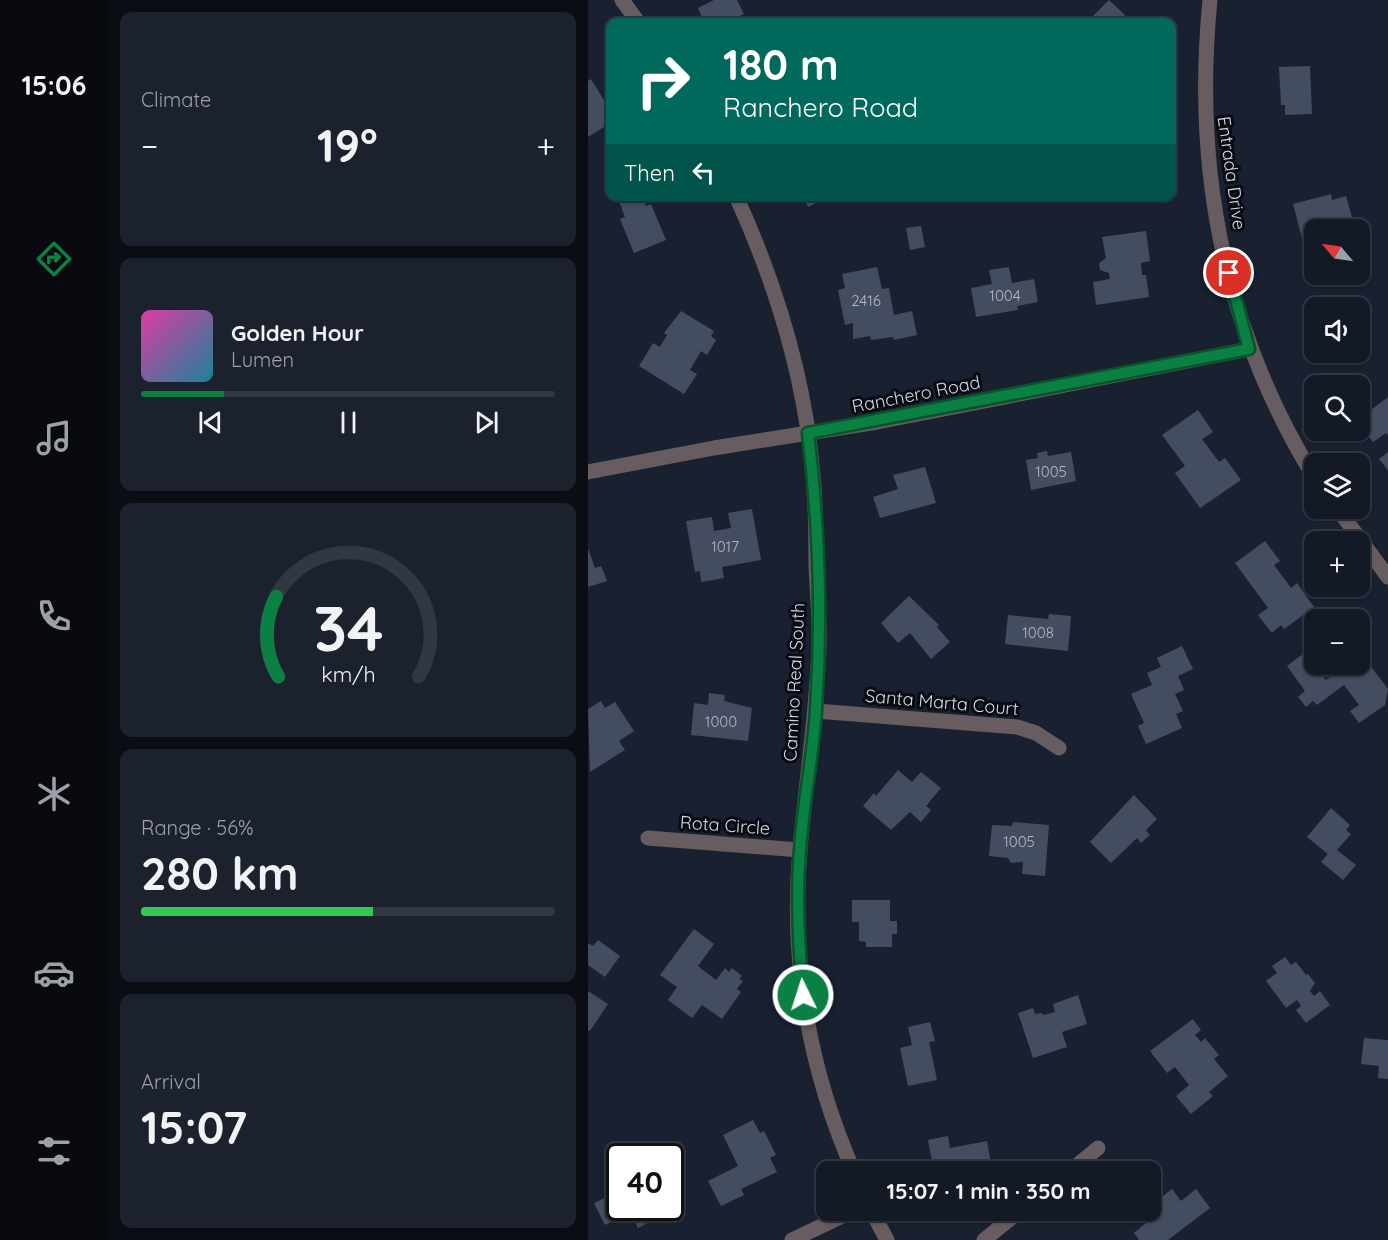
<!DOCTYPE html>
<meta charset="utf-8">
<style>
:root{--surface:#131925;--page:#1c222d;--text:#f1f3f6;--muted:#9da0a7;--line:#323842;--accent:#0b8043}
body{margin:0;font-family:Quicksand,sans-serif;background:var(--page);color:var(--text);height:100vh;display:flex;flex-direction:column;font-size:22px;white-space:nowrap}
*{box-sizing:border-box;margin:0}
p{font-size:20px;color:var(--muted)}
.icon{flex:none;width:33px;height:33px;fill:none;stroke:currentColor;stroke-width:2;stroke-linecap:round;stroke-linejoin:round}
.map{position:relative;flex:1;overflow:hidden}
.drawer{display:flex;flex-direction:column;gap:12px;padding:12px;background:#0a0e14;width:480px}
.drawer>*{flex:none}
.top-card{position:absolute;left:18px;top:18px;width:570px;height:183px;border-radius:12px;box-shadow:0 2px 4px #0004,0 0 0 2px var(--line);background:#00695c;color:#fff;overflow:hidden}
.needle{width:39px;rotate:299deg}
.buttons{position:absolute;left:716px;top:219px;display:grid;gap:12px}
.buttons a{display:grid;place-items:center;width:66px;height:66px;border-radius:12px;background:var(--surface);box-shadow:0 2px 4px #0004,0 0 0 2px var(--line);font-size:30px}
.speed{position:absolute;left:18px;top:1143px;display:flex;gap:12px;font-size:30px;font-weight:700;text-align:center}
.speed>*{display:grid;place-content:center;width:78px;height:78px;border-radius:50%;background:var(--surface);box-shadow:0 2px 4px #0004,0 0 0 2px var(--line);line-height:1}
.speed .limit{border:3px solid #111;border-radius:9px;background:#fff;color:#111}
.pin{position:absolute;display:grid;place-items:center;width:51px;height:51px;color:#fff;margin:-26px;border:3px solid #fff;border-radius:50%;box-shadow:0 2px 6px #0007}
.me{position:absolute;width:66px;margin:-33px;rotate:356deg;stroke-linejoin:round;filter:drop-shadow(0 0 4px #0008)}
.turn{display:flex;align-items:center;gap:21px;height:126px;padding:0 18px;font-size:27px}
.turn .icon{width:78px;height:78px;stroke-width:2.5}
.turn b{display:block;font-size:42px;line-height:51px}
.then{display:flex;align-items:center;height:57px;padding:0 18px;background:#0003;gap:12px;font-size:22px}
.big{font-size:45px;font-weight:800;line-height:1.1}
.drawer .tile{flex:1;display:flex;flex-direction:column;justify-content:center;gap:9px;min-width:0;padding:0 21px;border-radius:12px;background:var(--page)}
.drawer .dial{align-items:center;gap:0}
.dial svg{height:156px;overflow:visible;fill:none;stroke:var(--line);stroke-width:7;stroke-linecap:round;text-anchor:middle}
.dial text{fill:var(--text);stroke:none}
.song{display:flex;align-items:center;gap:18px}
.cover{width:72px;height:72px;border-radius:9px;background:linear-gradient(135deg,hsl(320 70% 55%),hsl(190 70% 35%))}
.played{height:6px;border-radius:3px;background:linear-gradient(90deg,var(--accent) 20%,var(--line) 20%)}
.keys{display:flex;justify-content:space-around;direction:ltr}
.heat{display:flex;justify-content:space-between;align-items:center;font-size:33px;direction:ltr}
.charge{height:9px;border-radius:4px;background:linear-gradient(90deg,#34c759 56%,var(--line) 0)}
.trip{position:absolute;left:228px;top:1161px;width:345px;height:60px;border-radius:12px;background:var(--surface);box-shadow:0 2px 4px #0004,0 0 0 2px var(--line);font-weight:800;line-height:60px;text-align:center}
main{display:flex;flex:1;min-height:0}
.dock{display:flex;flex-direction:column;width:108px;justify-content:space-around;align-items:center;background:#080a0f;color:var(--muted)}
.dock .icon{width:42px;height:42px}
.dock .active{color:var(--accent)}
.dock b{font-size:27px;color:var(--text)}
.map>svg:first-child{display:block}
.building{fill:#444d5f}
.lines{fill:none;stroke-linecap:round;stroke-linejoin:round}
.minor{stroke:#675c5f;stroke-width:15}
.tertiary{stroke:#675c5f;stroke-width:15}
.route-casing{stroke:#07532c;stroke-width:15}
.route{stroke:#0b8043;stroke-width:10}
.labels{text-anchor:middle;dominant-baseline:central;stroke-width:6;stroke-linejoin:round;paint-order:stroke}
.number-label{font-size:15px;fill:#b1b8c4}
.street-label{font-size:18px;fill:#d5dbe6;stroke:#080b12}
</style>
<main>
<nav class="dock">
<b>15:06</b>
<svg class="icon active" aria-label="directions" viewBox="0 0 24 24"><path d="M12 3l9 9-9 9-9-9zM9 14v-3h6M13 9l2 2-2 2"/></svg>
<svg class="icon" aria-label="music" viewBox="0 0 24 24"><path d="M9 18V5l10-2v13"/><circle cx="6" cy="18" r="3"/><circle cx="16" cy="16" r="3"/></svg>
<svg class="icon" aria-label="phone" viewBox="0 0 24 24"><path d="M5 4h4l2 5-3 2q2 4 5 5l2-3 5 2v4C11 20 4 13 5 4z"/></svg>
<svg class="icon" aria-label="climate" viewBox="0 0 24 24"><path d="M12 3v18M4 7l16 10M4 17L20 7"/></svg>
<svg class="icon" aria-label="car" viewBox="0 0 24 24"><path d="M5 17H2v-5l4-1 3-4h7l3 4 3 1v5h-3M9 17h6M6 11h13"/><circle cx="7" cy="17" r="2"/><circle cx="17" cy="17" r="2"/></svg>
<svg class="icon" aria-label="filters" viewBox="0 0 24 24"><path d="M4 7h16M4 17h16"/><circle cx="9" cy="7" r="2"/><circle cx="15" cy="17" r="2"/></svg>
</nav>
<section class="drawer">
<div class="tile"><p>Climate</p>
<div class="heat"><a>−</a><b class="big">19°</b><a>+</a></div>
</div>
<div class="tile">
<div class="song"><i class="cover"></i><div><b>Golden Hour</b><p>Lumen</p></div></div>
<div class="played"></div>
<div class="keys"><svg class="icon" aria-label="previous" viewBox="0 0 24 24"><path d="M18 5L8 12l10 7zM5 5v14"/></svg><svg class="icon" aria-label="pause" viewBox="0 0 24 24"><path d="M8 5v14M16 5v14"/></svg><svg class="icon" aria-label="next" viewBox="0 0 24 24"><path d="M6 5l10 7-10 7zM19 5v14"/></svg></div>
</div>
<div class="tile dial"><svg viewBox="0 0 100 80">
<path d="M14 69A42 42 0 1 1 86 69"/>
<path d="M14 69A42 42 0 0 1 13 28" stroke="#0b8043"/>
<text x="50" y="56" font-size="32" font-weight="700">34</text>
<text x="50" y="72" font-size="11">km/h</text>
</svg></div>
<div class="tile"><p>Range · 56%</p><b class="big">280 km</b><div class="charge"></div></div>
<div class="tile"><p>Arrival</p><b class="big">15:07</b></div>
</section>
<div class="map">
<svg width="800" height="1240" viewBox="0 0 800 1240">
<rect width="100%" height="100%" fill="#192131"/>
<path class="building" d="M126,0H149L156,14L149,17L152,22H116L110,8Z
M521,0L537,15L534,18L539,22H499Z
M722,66L724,114L697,115V105H693L691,67Z
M3,79L22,110V123L0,137V81Z
M743,194L744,200L758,196L764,217L753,220L755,230H726V272L723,273L705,204Z
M29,196H55L58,206L63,204L78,240L46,253L32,219L37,217Z
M215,196H242L220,207Z
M333,226L337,247L322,250L318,228Z
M558,231L562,261L553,263L554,275H558L561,297L508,305L505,282L522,279L521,273L512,270L511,263L518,258L514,237Z
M289,267L294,289L301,288L306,315L324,311L329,335L306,340L305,337L283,340L282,336L265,339V323L257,325L250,290L257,288L254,274Z
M421,267L424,283L446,279L450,302L429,306L430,310L388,317L383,288L404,284L401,270Z
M729,274H762L763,278L732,286Z
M93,311L126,331L123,336L128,340L119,355L113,351L102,370L109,374L96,394L51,366L65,343L72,347L79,335L76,333Z
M800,397V435L798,433L785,442L771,424V419Z
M610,410L625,432L614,439L631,462L637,458L653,480L612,508L587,473L597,466L574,435Z
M459,451L460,456L483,452L488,481L443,490L438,460L450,458L449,453Z
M800,452V470L791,459Z
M337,467L348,503L292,518L285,497L310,489L305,475Z
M164,509L173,560L134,567L136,578L113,582L112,571L107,572L98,521L124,517L126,531L143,528L140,513Z
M677,541L692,561L686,565L703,588L709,583L726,607L696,629L693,625L684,633L670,615L680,608L647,563Z
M0,548L7,568L13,566L19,581L0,587Z
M321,596L351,625L349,627L362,642L343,659L322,633L310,643L293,623Z
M461,614L483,616L480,651L417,644L420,615L460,619Z
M594,646L605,669L590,676L596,690L587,694L595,711L588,714L594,728L558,744L550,726L556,723L543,694L564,685L559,673L573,667L569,658Z
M716,653L738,680L760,664H771V657L774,655L800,689L797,705L771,723L762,711L771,705L756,685L729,705L725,701L718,707L710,697L717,691L699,666Z
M121,693L137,695L136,701L164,708L160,741L103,735L106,703L120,705Z
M13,701L17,708L27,702L46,731L31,741L37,750L2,772L0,709Z
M310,770L324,782L333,772L353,788L338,806L343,810L333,822L322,812L303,830L275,806L286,793L288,796Z
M546,795L569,819L558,830L562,835L553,843L549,838L523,863L502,842Z
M743,808L762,825L758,830L763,834L749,850L768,865L755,880L733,862L740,854L719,837Z
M425,822L461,825L457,876L434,874L435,862L423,863L420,858L401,856L404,825L424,826Z
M264,900H302V921H309V934H304V947H278V942L271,941V922H264Z
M106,929L126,944L110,966L128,980L137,968L141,972L144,968L154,976L151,979L155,981L149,989L153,992L134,1019L114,1005L104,1018L80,1000L89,987L72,975Z
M10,940L32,956L17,977L0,965V943L5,946Z
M697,957L703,965L708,962L718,975L720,974L727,983L722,991L726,996L732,991L742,1005L718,1023L708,1010L713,1006L709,1000L698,1008L678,981L689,973L684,966Z
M0,991L20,1004L2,1031L0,1030Z
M490,995L499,1024L474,1032L479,1047L445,1058L430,1013L445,1008L447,1014L453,1013L456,1015L467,1012L465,1004Z
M605,1019L613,1030L607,1035L613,1042L617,1038L631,1055L626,1059L640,1076L621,1092L625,1096L603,1114L588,1096L601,1085L587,1067L579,1073L562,1051Z
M342,1022L347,1041L341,1042L349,1080L320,1086L312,1048L324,1045L320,1027Z
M776,1038L800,1040V1079L790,1078L791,1066L773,1064Z
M165,1120L172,1133L176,1131L188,1155L182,1158L189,1172L153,1189L156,1195L133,1206L120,1181L150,1166L135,1135Z
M360,1136L362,1148L399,1141L404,1169L388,1172H346L340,1140Z
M584,1189L593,1201L608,1189L622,1208L580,1240H551L546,1233L564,1218L559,1210H562V1206Z
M32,1191V1208H82L84,1211L50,1228L43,1213L17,1225L6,1203Z"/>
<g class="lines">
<path class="minor" d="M622,0C605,171 636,330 726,477
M0,472L126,448L289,422L661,349
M749,508L800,577
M228,711L429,727L448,733L471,748
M60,838L212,850
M481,1172L510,1148
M204,1240L267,1210
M396,1240L433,1210"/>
<path class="tertiary" d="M34,0L50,22
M148,196C188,284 217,378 225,475C228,505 228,535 228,565C229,592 232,619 231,645C229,714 218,781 212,849C202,960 221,1070 266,1172
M283,1210L299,1240"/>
</g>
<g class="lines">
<g class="route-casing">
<path id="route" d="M215,995C211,947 208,899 212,850C215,803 225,757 228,710C234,619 231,524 220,433L661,349L641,273"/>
</g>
<use href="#route" class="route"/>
</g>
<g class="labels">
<g class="number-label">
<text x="417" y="295">1004</text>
<text x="278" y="300">2416</text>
<text x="463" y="471">1005</text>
<text x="137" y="546">1017</text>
<text x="450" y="632">1008</text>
<text x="133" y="721">1000</text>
<text x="431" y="841">1005</text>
</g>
<g class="street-label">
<text transform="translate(644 173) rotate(82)">Entrada Drive</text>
<text transform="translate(328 394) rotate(-11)">Ranchero Road</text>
<text transform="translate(206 682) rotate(-87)">Camino Real South</text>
<text transform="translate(354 702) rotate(5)">Santa Marta Court</text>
<text transform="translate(137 825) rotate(4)">Rota Circle</text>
</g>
</g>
</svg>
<div class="buttons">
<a><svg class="needle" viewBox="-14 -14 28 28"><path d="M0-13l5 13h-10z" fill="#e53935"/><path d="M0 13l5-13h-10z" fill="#9da0a7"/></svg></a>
<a><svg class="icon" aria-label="sound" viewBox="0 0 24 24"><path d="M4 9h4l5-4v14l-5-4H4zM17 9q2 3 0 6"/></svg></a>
<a><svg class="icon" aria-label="search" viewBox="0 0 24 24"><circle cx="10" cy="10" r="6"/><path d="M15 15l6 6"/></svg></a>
<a><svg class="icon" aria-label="layers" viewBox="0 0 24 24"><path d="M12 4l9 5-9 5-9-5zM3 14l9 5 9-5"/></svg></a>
<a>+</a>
<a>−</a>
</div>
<div class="speed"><div class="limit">40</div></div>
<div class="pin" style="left:641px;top:273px;background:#d93025"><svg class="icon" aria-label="arrive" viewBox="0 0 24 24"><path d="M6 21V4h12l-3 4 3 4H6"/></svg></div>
<svg class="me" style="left:215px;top:995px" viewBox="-20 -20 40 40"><circle r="17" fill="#0b8043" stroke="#fff" stroke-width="3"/><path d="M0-11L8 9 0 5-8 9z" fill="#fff"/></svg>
<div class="trip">15:07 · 1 min · 350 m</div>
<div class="top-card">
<div class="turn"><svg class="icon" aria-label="right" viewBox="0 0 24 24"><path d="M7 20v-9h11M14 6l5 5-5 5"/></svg><div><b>180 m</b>Ranchero Road</div></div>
<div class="then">Then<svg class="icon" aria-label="left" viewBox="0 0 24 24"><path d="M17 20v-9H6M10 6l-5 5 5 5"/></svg></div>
</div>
</div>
</main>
